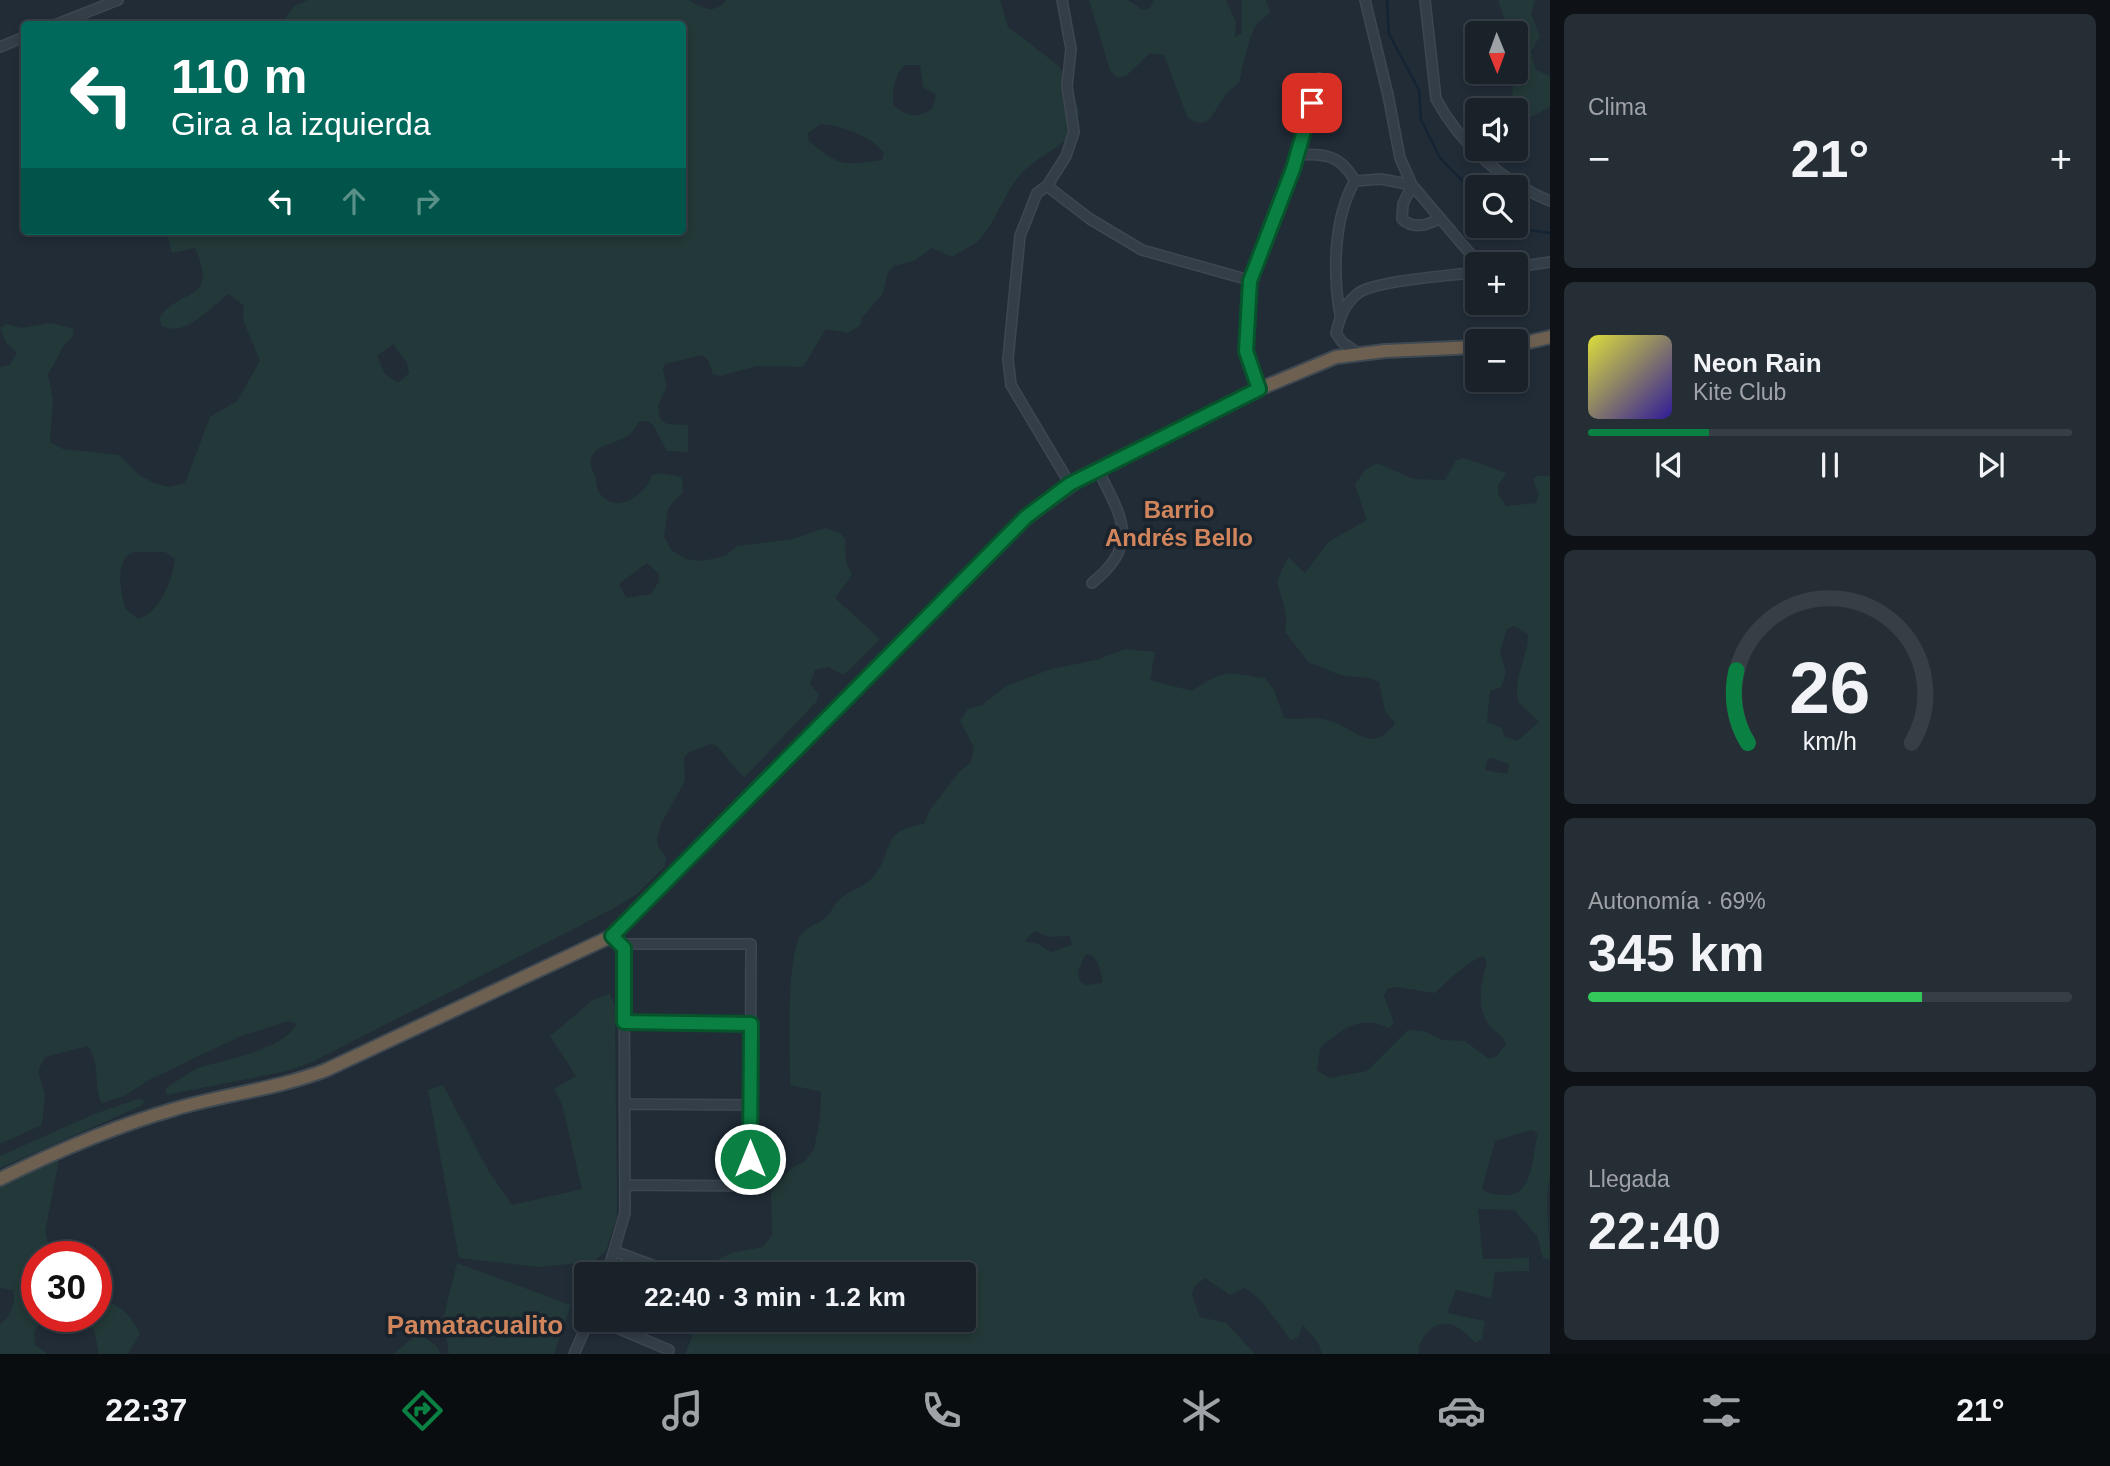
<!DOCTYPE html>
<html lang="es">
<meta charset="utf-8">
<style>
:root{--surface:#192129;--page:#262e35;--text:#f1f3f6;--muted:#9fa3a8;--line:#373e46;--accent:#0b8043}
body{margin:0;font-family:Arial,sans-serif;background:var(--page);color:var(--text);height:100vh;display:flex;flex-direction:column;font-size:26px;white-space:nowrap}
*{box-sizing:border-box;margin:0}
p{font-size:23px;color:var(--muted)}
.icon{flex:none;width:38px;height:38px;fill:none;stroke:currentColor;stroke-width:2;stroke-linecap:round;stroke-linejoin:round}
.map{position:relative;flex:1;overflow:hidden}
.drawer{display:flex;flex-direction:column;gap:14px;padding:14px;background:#0e1217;width:560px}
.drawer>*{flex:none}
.guide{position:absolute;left:21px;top:21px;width:665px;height:214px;border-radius:7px;box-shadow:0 4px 10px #0003,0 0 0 2px var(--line);background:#00695c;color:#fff;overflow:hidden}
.needle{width:46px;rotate:179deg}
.controls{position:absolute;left:1465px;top:21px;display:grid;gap:14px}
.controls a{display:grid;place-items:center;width:63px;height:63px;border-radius:7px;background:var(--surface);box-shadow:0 4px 10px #0003,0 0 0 2px var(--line);font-size:35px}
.speed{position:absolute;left:21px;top:1241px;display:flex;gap:14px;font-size:35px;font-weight:700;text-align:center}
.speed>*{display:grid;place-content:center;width:91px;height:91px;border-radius:50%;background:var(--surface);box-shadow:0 4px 10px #0003,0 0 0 2px var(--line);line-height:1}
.speed .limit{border:10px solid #d22;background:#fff;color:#111}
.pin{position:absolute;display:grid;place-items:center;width:60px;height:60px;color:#fff;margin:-30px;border-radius:14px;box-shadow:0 4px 10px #0006}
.me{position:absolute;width:77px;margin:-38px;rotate:0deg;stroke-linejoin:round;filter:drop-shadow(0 0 5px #0008)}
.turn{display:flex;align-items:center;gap:24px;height:147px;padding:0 35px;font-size:32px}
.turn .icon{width:91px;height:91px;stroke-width:2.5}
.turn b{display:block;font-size:49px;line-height:60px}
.lanes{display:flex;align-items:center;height:66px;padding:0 35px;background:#0003;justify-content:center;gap:35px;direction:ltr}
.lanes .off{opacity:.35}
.big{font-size:52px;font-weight:700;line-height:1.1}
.drawer .tile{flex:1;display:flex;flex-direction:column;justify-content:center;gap:10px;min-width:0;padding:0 24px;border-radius:10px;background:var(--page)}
.drawer .dial{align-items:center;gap:0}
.dial svg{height:182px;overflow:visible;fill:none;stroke:var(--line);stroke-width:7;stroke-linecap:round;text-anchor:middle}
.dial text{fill:var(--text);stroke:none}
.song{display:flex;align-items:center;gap:21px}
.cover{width:84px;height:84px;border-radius:10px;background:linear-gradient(135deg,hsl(60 70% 55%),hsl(250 70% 35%))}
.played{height:7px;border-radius:4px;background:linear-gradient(90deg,var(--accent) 25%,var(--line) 25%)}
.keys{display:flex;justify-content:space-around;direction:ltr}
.heat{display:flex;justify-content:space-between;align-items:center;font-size:38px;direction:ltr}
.charge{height:10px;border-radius:5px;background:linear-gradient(90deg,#34c759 69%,var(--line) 0)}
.trip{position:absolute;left:574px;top:1262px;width:402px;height:70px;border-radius:7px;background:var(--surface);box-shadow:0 4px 10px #0003,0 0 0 2px var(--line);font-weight:700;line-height:70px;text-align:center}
.tab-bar{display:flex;height:112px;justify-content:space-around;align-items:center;background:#0a0d10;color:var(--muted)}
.tab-bar .icon{width:49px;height:49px}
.tab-bar .active{color:var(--accent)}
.tab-bar b{font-size:32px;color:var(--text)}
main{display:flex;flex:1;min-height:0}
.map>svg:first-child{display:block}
.green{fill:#233838;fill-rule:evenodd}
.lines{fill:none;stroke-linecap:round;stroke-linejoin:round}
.stream{stroke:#152434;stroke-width:2.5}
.minor-casing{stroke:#3e4751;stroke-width:12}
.highway-casing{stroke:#3f4952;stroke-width:16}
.minor{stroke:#343e48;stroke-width:9}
.highway{stroke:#6e6051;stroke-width:12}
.route-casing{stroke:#07532c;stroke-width:18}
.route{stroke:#0b8043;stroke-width:12}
.labels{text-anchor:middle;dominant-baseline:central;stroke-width:7;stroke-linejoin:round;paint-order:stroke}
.neighbourhood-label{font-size:24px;font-weight:bold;fill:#d1855d;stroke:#1a232c}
.quarter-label{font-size:26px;font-weight:bold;fill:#d1855d;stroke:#1a232c}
</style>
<main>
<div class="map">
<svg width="1550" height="1354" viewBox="0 0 1550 1354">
<rect width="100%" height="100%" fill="#212c37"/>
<path class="green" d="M308,0H688C703,7 713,16 726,0H1000L1008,27L1059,66L1079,109C1079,145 1039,152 1020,175C1004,193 997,221 980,239C973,246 961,251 952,257L932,248L914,261L894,266L888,272L883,293L862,318L860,326L847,333L826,329L803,367L757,366L720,376L713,374L708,360L702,355L665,364L663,370L667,386L658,406L660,419L667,424L688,425V452L667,451L653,425L647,421L639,422C636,426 633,432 629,435C619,443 597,444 592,456C588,463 593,470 595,476C597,482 596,487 599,492C614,517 646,495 652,475L660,473L682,477L683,492L668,508L664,537L672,551L686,559L702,561L725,556L737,546L793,539L824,528L838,532L845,538L846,562L852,575L835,598L880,639L844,675L828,667L815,670L810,684L819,695L816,702L744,778L717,746L711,744L689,752L684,757L685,781L661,824L657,839L658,846L666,858L665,866L637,894L611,910L310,1063L287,1071L166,1095V1088C178,1081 191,1070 204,1066C228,1060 287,1047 296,1024L289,1021L241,1036L149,1080L124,1096L102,1103C93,1087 101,1064 88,1046L45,1057L38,1071L45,1095L42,1125L0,1144V367L10,365L17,353L6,342L0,328L6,324L21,328L51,323L74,329L73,336L63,347L48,375L53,399L50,442L63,449L119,455L139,475L154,483L169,487L185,483L210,417L237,401L260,361L243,320L244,306L229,294C211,306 184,340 161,325L160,317C181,287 219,303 195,248L172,253L166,231H682V24H281L294,6ZM905,65H920L923,87L936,95L932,109C916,119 909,117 894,106C891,95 895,72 905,65ZM821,124C842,126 871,136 884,153L882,160C842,166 840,166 809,141L808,133ZM393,344L407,363L409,373L398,383L385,374L377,356ZM134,552H165L175,559C173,580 159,613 138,619L126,609C120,592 114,558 134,552ZM647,563L659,574V581L651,594L626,598L619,584Z
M1089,0H1128L1143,10L1150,8L1154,0H1226L1236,22L1235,37L1242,33V0H1266L1270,12C1266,18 1261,19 1257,24C1250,33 1241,70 1240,81C1235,87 1228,91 1224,97C1214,110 1208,135 1187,116L1164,55L1150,53L1127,75L1118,78L1110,70Z
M1498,0H1535L1531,14L1540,36L1531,52L1536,70L1550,76V107L1531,117L1517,109L1512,102L1516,33H1509Z
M1464,458L1507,473L1498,485V493L1506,506L1536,503L1539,495L1533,480L1536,476H1550V1180C1544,1195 1550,1239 1550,1259L1543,1258L1537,1236L1514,1210L1478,1209L1483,1259L1529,1258V1271L1495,1272L1491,1298L1456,1290L1447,1313L1485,1321L1482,1339L1476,1343C1470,1338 1461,1328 1453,1325C1436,1319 1417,1337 1419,1354H1322L1318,1342L1303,1325L1298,1337L1291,1340C1277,1324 1262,1296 1244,1288L1230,1295L1205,1278L1194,1287L1192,1295L1200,1317L1226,1323L1255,1354H685L699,1320H964V1274H713L717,1260L731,1253L763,1247L772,1235L771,1190L792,1168L805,1161L814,1149L820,1119L821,1092L790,1085C790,1056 785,951 803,932C810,925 822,923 829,914C832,910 834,904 838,901C848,890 863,889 873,877C895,852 879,830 924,824L930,810L959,772L971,762L974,747L960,721L968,709L982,705L1006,686L1051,669L1096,660L1125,649L1155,652L1150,680L1192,691C1227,668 1225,673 1265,678L1274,690L1284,718C1299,720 1313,716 1328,720C1355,728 1372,756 1395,723L1385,711L1379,682C1365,675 1352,678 1338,674C1328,671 1320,665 1309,663L1285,632C1289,611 1281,600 1277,581L1288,557L1305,573L1328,542L1367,520L1355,485L1365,470L1378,463L1413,479L1445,480L1456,460ZM1514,626L1528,634C1528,660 1513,673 1518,702L1539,722L1517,741L1504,736L1502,728L1487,722L1490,691L1501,687L1506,672L1500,652L1507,629ZM1491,758L1509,764L1507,774L1485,770L1488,759ZM1035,931L1049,937L1070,936L1072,945L1051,952L1038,944L1024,941ZM1089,954C1097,957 1103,974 1102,983L1086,985L1080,981L1078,972L1085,955ZM1484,956L1487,963C1481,981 1476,1006 1488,1023C1493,1032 1502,1033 1506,1044L1497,1056L1489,1059L1465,1041L1443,1040L1423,1031L1408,1030L1367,1071L1329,1078L1317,1070L1320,1048C1343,1029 1359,1014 1389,1028L1394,1023L1384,996L1387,989L1395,987L1435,993C1445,983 1472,958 1484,956ZM1531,1130L1538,1133C1532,1155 1534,1198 1503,1195C1495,1194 1488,1194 1482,1189L1495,1141Z
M610,993L615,1007L617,1217L606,1251L593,1262L538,1267L459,1258L428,1090L443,1085L488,1170L512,1205L582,1189L562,1104L554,1089L576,1076L550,1036L593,1000Z
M138,1099L146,1100L141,1106L0,1168V1156L94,1114Z
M59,1160L45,1232L52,1256H37V1316H43L34,1332L35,1345L48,1354H0V1324C11,1317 16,1303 13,1290L0,1288V1186Z
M457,1263L571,1305L554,1354H449L443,1319Z
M96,1300C118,1302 131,1314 140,1334L128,1354H99L94,1330L73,1316H96Z
M422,1336L436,1345L441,1354H393L414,1337Z"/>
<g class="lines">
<path class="stream" d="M1387,0L1389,34L1419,90L1421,120L1440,158L1477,196
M1501,226L1550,233"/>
<g class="minor-casing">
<path id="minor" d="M1365,0L1388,95L1400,158L1412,185L1479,264
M1425,0L1436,99C1461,145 1503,182 1550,201
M57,24L118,0
M0,47L24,37
M1297,155L1319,78
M1047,186L1066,156L1074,132L1067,86L1071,49L1062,0
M1516,267L1550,262
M1340,315C1333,274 1333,218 1355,181L1381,179L1412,185L1403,204L1402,219C1413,229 1427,226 1440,218
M1359,354L1342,342L1336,333C1340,317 1344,305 1357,294C1374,280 1451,276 1477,272
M1259,389L1246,351L1249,280L1297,155C1324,153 1341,155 1355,181
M1070,484L1011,385L1008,359L1020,236L1037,193L1047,186L1090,219L1142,250L1249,280
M1092,583C1141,544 1122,518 1098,470
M620,944H751L750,1186L625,1185
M624,1022L750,1024
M625,1104L750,1105
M614,1251L676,1274
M607,1274L625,1213L624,948L618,942
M598,1320L669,1350
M574,1354L589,1320"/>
</g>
<g class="highway-casing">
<path id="highway" d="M1516,345L1550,337
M0,1179C55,1152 115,1126 175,1109C225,1094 277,1089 326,1070L612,936L1026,518L1082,477L1259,389L1336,357L1385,351L1477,347"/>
</g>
<use href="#minor" class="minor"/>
<use href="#highway" class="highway"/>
</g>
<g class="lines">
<g class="route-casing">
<path id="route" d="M750,1159L751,1024L624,1022V948L612,936L1026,517L1070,484L1259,389L1246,351L1250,281L1293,169L1312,103"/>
</g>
<use href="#route" class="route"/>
</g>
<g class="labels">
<g class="neighbourhood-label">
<text x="1179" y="509">Barrio<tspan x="1179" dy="28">Andrés Bello</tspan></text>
</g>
<g class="quarter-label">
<text x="475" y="1325">Pamatacualito</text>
</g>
</g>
</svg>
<div class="controls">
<a><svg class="needle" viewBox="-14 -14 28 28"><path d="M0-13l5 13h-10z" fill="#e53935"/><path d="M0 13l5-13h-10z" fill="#9fa3a8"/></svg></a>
<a><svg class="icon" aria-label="sound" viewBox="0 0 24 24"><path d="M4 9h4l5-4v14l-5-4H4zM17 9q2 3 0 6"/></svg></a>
<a><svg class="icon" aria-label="search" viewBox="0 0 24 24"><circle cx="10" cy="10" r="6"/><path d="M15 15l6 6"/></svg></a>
<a>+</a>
<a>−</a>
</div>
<div class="speed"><div class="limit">30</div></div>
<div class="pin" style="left:1312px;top:103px;background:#d93025"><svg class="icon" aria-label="arrive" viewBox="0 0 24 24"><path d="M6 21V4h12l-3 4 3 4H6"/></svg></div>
<svg class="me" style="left:750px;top:1159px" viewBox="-20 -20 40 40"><circle r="17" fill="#0b8043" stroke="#fff" stroke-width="3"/><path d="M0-11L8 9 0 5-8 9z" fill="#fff"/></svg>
<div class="trip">22:40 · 3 min · 1.2 km</div>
<div class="guide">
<div class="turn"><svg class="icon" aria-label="left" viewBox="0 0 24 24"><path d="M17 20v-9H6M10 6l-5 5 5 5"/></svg><div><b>110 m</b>Gira a la izquierda</div></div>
<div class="lanes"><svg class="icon" aria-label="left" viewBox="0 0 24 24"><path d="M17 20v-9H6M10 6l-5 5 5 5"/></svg><svg class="icon off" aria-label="ahead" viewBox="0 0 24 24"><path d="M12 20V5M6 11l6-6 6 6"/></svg><svg class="icon off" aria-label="right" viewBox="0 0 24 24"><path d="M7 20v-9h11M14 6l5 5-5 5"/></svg></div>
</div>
</div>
<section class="drawer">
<div class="tile"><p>Clima</p>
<div class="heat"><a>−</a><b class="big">21°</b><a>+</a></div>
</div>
<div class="tile">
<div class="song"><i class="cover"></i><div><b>Neon Rain</b><p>Kite Club</p></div></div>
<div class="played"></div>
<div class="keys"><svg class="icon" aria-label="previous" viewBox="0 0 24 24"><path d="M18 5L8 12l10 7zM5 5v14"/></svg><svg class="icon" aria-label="pause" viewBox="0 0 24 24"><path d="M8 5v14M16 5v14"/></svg><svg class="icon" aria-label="next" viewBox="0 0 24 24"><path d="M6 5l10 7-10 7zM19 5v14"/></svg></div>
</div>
<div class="tile dial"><svg viewBox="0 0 100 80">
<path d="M14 69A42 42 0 1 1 86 69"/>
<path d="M14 69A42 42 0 0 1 9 37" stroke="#0b8043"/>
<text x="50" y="56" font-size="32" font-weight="700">26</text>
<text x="50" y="72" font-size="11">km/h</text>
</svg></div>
<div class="tile"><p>Autonomía · 69%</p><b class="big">345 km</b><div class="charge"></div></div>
<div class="tile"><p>Llegada</p><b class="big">22:40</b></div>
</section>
</main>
<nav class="tab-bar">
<b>22:37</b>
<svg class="icon active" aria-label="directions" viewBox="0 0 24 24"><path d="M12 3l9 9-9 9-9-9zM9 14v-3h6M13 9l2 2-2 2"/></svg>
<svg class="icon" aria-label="music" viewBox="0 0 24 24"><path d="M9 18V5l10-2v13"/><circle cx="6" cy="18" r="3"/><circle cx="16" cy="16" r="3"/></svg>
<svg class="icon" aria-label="phone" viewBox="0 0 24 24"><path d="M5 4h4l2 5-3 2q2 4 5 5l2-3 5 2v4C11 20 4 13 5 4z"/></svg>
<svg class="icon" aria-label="climate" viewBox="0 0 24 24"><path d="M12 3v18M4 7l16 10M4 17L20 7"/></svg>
<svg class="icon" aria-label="car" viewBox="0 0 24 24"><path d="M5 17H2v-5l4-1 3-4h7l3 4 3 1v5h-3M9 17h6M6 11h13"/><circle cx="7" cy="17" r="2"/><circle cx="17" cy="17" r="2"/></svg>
<svg class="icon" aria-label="filters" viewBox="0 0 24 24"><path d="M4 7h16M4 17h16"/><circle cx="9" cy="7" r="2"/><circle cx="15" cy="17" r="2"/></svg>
<b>21°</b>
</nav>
